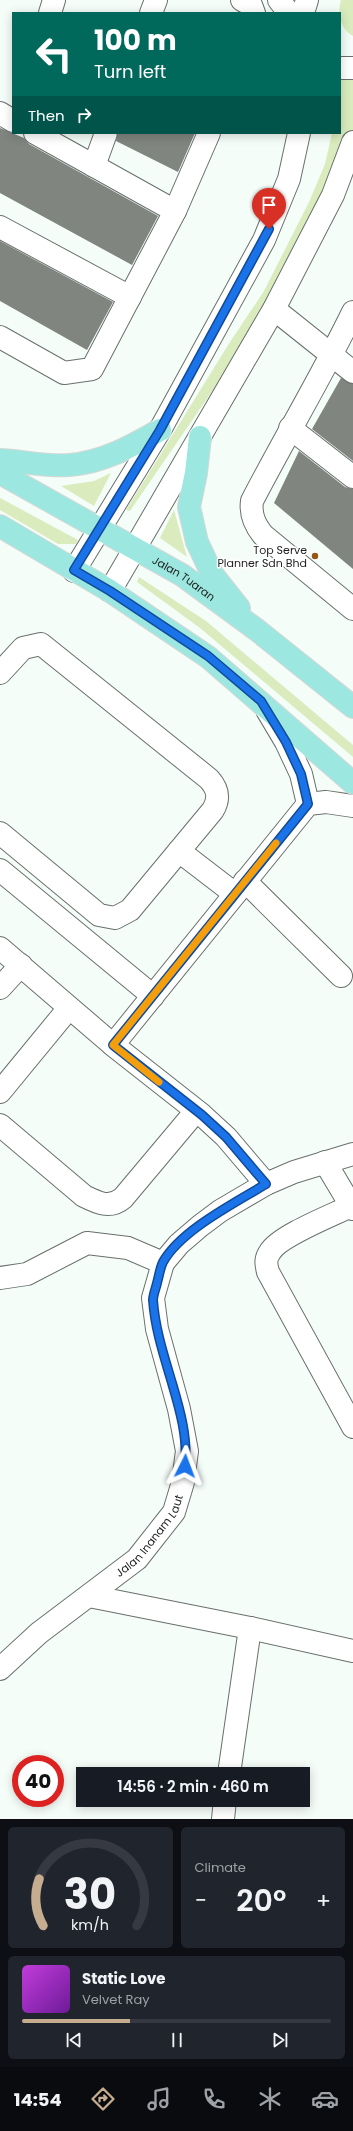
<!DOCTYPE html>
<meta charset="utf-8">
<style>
:root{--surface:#171b24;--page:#20242c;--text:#f1f3f6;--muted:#9ea1a6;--line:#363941;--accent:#c6ad90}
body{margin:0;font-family:Poppins,sans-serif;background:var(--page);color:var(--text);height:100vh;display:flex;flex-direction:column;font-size:15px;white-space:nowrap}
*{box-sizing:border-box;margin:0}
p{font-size:13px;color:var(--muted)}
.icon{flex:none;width:22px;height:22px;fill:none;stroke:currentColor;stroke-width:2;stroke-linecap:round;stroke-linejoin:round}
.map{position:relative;height:1819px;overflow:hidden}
.drawer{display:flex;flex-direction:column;gap:8px;padding:8px;background:#0d0f14;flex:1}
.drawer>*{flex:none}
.top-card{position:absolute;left:12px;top:12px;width:329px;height:122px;border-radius:0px;box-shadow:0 2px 10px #0003;background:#00695c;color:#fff;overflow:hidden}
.speed{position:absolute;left:12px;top:1755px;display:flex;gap:8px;font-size:20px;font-weight:700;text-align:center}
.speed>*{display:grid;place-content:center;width:52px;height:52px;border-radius:50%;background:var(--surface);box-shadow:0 2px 10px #0003;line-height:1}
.speed .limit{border:6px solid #d22;background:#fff;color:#111}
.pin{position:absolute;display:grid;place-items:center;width:34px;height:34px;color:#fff;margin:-41px -17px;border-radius:50% 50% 50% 0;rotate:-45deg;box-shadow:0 0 4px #0007}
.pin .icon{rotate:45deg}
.me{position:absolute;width:44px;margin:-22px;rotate:3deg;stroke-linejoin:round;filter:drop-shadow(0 0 3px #0008)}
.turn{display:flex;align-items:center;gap:14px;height:84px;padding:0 16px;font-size:18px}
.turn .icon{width:52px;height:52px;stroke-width:2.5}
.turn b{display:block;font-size:28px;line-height:34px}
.then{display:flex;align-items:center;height:38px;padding:0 16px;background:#0003;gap:8px;font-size:15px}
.big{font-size:30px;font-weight:600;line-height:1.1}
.drawer .widget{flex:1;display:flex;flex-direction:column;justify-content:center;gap:6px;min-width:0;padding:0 14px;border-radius:6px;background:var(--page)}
.drawer .dial{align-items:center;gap:0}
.dial svg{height:104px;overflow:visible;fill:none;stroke:var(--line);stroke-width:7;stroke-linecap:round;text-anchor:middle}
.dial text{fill:var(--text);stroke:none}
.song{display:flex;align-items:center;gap:12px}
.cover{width:48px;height:48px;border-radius:6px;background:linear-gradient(135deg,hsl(290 70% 55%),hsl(280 70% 35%))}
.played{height:4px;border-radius:2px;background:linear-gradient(90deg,var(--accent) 35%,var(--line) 35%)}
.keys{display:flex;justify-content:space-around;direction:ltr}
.heat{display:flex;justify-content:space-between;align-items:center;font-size:22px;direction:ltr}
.drawer .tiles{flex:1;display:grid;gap:8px;grid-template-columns:1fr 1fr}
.widget:last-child{grid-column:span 2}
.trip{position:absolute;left:76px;top:1767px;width:234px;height:40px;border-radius:0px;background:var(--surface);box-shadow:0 2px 10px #0003;font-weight:600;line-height:40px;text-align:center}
.dock{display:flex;height:64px;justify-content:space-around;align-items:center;background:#090b0e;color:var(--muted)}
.dock .icon{width:28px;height:28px}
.dock .on{color:var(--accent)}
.dock b{font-size:18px;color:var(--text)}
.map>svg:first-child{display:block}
.green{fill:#daecbe}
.building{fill:#808580}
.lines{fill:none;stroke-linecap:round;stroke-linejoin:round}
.minor-casing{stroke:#69706c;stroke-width:24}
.major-casing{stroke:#d6d7d6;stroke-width:24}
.minor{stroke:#fff;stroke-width:22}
.major{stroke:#9ce8e0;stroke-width:22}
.route-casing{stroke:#114b97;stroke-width:10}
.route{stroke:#1a73e8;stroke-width:7}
.slow{stroke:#f59e0b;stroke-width:7}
.poi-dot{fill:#925814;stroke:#fff;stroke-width:1.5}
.labels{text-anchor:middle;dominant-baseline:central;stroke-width:3;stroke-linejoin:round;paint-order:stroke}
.poi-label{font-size:11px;fill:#1c1f1d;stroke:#fff;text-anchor:end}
.street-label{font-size:11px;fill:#1c1f1d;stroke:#fff}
</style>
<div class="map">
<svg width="353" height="1819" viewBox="0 0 353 1819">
<rect width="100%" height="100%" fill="#f5fdf9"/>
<path class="green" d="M341,0H353V36C340,29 337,13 341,0Z
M340,61L353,65V152L250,336L130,511L126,510L230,342L264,291L309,202L325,164L332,133H340Z
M111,473L94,506L61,486L94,481Z
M0,498L2,499L78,540L76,544H58L0,510Z
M174,510L187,557L160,538Z
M139,577L206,621L353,745V757L200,628L137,582Z"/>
<path class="building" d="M0,128L24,138L29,144L158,216L132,265L0,193Z
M118,133H195L178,172L116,141Z
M0,241L113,302L87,350L0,301Z
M341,378L353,384V461L312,429Z
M299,451L345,487L353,489V569L274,503Z"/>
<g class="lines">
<g class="minor-casing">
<g id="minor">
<path d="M242,0L251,5L254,13"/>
<path d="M279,0L289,13"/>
<path d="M50,13L54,0"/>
<path d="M151,13L156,0"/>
<path d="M303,13L307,0"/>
<path d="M340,68H353"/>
<path d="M0,113L13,121"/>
<path d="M35,133L175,211"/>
<path d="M94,166L106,133"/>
<path d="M0,227L130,297"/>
<path d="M274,309L353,372"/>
<path d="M353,312C322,376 285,437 252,501C250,515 255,525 263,535L353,609"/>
<path d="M0,337L64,373L92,369L175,211L209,133"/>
<path d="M290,428L353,477"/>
<path d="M74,571L160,430L264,240L289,179L299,133"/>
<path d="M110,591L274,309L333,195L353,142"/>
<path d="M0,673L23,648L41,644L209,779C218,789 220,798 213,810L130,910L115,918L99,915L0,833"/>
<path d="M267,710L286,742L301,774L308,804"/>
<path d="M179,851L235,894"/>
<path d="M0,870L153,996"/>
<path d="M245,881L341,976"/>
<path d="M0,948L113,1045L202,1115L226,1137L266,1184"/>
<path d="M0,988L21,965"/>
<path d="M113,1045L308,804L326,802L353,806"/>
<path d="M0,1092L69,1008"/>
<path d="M0,1125L84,1196C98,1203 110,1209 123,1198L196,1111"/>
<path d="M325,1162L353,1209"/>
<path d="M351,1206C333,1215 279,1236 270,1252C265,1259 266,1264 268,1272L353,1427"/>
<path d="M0,1278L27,1274L87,1243L128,1248L163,1263"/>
<path d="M89,1596L250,1628L353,1651"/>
<path id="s1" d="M0,1669L39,1633L137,1559L174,1512L183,1482L187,1451L179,1409L157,1329L153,1298L163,1263L179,1244L200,1226L220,1211L266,1184L294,1172L353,1154"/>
<path d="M229,1774L250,1628"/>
<path d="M223,1819L225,1800"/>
</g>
</g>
<g class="major-casing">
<g id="major">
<path d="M200,437L196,473L189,507L197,542L212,574L239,608"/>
<path d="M0,460C22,461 48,467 70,465C104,462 132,446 160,430"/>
<path id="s2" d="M0,473L182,575L257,630L353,707"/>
<path d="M0,526L110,591L208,657L353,783"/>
</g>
</g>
<use href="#minor" class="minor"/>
<use href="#major" class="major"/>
</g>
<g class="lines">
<g class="route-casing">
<path id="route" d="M185,1466C188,1438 180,1410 172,1383C164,1356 155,1329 153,1300C153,1295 156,1288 157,1283C159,1276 160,1268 163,1262C181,1230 235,1203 266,1184L226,1137L202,1115L113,1045L308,804L301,774L286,742L261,701L208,656L110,591L74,570L160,430L269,229"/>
</g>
<use href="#route" class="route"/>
<path class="slow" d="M159,1082L113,1045L276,843"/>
</g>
<circle class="poi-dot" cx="315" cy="556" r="4"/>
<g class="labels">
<g class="poi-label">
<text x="307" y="550">Top Serve<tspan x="307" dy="13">Planner Sdn Bhd</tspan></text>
</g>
<g class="street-label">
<text stroke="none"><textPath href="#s2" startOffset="212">Jalan Tuaran</textPath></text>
<text stroke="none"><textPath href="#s1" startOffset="202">Jalan Inanam Laut</textPath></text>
</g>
</g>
</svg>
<div class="speed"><div class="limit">40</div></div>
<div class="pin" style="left:269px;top:229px;background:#d93025"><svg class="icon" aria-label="arrive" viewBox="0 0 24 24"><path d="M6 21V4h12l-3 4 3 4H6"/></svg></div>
<svg class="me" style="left:185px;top:1466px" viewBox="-20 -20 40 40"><path d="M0-17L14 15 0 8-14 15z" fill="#1a73e8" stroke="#fff" stroke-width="4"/></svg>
<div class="trip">14:56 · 2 min · 460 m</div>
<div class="top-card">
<div class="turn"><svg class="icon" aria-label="left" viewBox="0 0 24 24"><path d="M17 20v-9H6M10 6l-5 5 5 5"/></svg><div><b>100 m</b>Turn left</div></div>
<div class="then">Then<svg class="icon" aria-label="right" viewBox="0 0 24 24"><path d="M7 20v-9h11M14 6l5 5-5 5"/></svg></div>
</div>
</div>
<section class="drawer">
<div class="tiles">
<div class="widget dial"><svg viewBox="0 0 100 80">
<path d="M14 69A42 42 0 1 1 86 69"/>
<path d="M14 69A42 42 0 0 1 11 33" stroke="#c6ad90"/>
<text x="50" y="56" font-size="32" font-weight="700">30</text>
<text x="50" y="72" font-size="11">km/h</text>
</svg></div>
<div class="widget"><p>Climate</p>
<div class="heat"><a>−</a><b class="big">20°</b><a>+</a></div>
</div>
<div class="widget">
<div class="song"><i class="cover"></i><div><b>Static Love</b><p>Velvet Ray</p></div></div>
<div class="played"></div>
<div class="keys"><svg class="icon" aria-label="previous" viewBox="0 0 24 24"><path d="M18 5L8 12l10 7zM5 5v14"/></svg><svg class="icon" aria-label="pause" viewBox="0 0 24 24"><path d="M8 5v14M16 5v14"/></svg><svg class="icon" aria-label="next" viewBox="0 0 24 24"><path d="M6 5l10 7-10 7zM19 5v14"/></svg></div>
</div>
</div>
</section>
<nav class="dock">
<b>14:54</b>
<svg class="icon on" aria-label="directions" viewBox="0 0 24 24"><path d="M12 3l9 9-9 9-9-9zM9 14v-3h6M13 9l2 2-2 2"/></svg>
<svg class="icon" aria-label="music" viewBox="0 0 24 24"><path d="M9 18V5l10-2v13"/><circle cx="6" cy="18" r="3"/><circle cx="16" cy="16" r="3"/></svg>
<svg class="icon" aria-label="phone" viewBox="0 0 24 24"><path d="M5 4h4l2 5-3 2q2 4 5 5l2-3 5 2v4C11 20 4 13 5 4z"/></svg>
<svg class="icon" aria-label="climate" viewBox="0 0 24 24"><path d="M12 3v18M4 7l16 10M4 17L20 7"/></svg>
<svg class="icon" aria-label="car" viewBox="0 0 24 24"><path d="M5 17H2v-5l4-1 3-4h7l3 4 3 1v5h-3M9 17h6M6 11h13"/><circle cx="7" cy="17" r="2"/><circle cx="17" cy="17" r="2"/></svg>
</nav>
